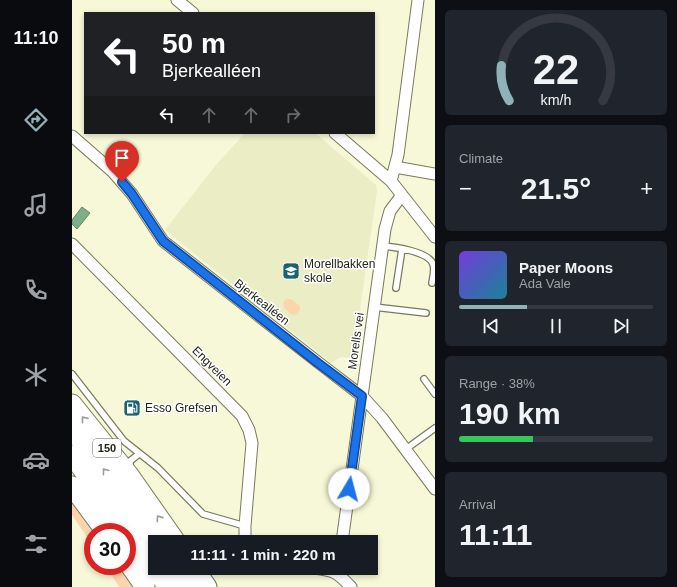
<!DOCTYPE html>
<meta charset="utf-8">
<style>
:root{--surface:#171b24;--page:#20242c;--text:#f1f3f6;--muted:#9ea1a6;--line:#363941;--accent:#8fb2b9}
body{margin:0;font-family:Arial,sans-serif;background:var(--page);color:var(--text);height:100vh;display:flex;flex-direction:column;font-size:15px;white-space:nowrap}
*{box-sizing:border-box;margin:0}
p{font-size:13px;color:var(--muted)}
.icon{flex:none;width:22px;height:22px;fill:none;stroke:currentColor;stroke-width:2;stroke-linecap:round;stroke-linejoin:round}
.map{position:relative;flex:1;overflow:hidden}
.sheet{display:flex;flex-direction:column;gap:10px;padding:10px;background:#0d0f14;width:242px}
.sheet>*{flex:none}
.guide{position:absolute;left:12px;top:12px;width:291px;height:122px;border-radius:0px;box-shadow:0 2px 6px #0003;background:#202124;color:#fff;overflow:hidden}
.speed{position:absolute;left:12px;top:523px;display:flex;gap:8px;font-size:20px;font-weight:700;text-align:center}
.speed>*{display:grid;place-content:center;width:52px;height:52px;border-radius:50%;background:var(--surface);box-shadow:0 2px 6px #0003;line-height:1}
.speed .limit{border:6px solid #d22;background:#fff;color:#111}
.pin{position:absolute;display:grid;place-items:center;width:34px;height:34px;color:#fff;margin:-41px -17px;border-radius:50% 50% 50% 0;rotate:-45deg;box-shadow:0 0 4px #0007}
.pin .icon{rotate:45deg}
.me{position:absolute;width:44px;margin:-22px;rotate:8deg;stroke-linejoin:round;filter:drop-shadow(0 0 3px #0008)}
.turn{display:flex;align-items:center;gap:14px;height:84px;padding:0 12px;font-size:18px}
.turn .icon{width:52px;height:52px;stroke-width:2.5}
.turn b{display:block;font-size:28px;line-height:34px}
.lanes{display:flex;align-items:center;height:38px;padding:0 12px;background:#0003;justify-content:center;gap:20px;direction:ltr}
.lanes .off{opacity:.35}
.big{font-size:30px;font-weight:700;line-height:1.1}
.sheet .widget{flex:1;display:flex;flex-direction:column;justify-content:center;gap:6px;min-width:0;padding:0 14px;border-radius:6px;background:var(--page)}
.sheet .dial{align-items:center;gap:0}
.dial svg{height:104px;overflow:visible;fill:none;stroke:var(--line);stroke-width:7;stroke-linecap:round;text-anchor:middle}
.dial text{fill:var(--text);stroke:none}
.song{display:flex;align-items:center;gap:12px}
.cover{width:48px;height:48px;border-radius:6px;background:linear-gradient(135deg,hsl(260 70% 55%),hsl(190 70% 35%))}
.played{height:4px;border-radius:2px;background:linear-gradient(90deg,var(--accent) 35%,var(--line) 35%)}
.keys{display:flex;justify-content:space-around;direction:ltr}
.heat{display:flex;justify-content:space-between;align-items:center;font-size:22px;direction:ltr}
.charge{height:6px;border-radius:3px;background:linear-gradient(90deg,#34c759 38%,var(--line) 0)}
.trip{position:absolute;left:76px;top:535px;width:230px;height:40px;border-radius:0px;background:var(--surface);box-shadow:0 2px 6px #0003;font-weight:700;line-height:40px;text-align:center}
main{display:flex;flex:1;min-height:0}
.menu{display:flex;flex-direction:column;width:72px;justify-content:space-around;align-items:center;background:#090b0e;color:var(--muted)}
.menu .icon{width:28px;height:28px}
.menu .on{color:var(--accent)}
.menu b{font-size:18px;color:var(--text)}
.map>svg:first-child{display:block}
.built{fill:#ebedc5}
.green{fill:#fbd6ad}
.water{fill:#7faf88;stroke:#648667}
.lines{fill:none;stroke-linecap:round;stroke-linejoin:round}
.service-casing{stroke:#787a5d;stroke-width:8}
.minor-casing{stroke:#787a5d;stroke-width:13}
.trunk-casing{stroke:#787a5d;stroke-width:21}
.service{stroke:#fff;stroke-width:5.5}
.minor{stroke:#fff;stroke-width:11}
.trunk{stroke:#fff;stroke-width:19}
.oneway{stroke:#9c9d98}
.route-casing{stroke:#114b97;stroke-width:10}
.route{stroke:#1a73e8;stroke-width:7}
.labels{text-anchor:middle;dominant-baseline:central;stroke-width:3;stroke-linejoin:round;paint-order:stroke}
.shield{fill:#fff;stroke:#66665e;stroke-width:1}
.shield-label{font-size:11px;font-weight:bold;fill:#242519}
.poi-label{font-size:12px;fill:#242519;stroke:#fff;text-anchor:start}
.street-label{font-size:12px;fill:#242519;stroke:#fff}
</style>
<main>
<nav class="menu">
<b>11:10</b>
<svg class="icon on" aria-label="directions" viewBox="0 0 24 24"><path d="M12 3l9 9-9 9-9-9zM9 14v-3h6M13 9l2 2-2 2"/></svg>
<svg class="icon" aria-label="music" viewBox="0 0 24 24"><path d="M9 18V5l10-2v13"/><circle cx="6" cy="18" r="3"/><circle cx="16" cy="16" r="3"/></svg>
<svg class="icon" aria-label="phone" viewBox="0 0 24 24"><path d="M5 4h4l2 5-3 2q2 4 5 5l2-3 5 2v4C11 20 4 13 5 4z"/></svg>
<svg class="icon" aria-label="climate" viewBox="0 0 24 24"><path d="M12 3v18M4 7l16 10M4 17L20 7"/></svg>
<svg class="icon" aria-label="car" viewBox="0 0 24 24"><path d="M5 17H2v-5l4-1 3-4h7l3 4 3 1v5h-3M9 17h6M6 11h13"/><circle cx="7" cy="17" r="2"/><circle cx="17" cy="17" r="2"/></svg>
<svg class="icon" aria-label="filters" viewBox="0 0 24 24"><path d="M4 7h16M4 17h16"/><circle cx="9" cy="7" r="2"/><circle cx="15" cy="17" r="2"/></svg>
</nav>
<div class="map">
<svg width="363" height="587" viewBox="0 0 363 587">
<rect width="100%" height="100%" fill="#f6f8d7"/>
<path class="built" d="M173,133H243L304,185L305,191L281,358L269,357L259,363L93,230L144,165Z"/>
<path class="green" d="M214,299H219L228,306V310L225,314L220,315L212,308L211,303Z
M0,499L25,532H21V546L0,515Z
M34,566H49L64,587H47Z"/>
<path class="water" d="M10,207L18,213L5,229L0,224V220Z"/>
<g class="lines">
<g class="service-casing">
<path id="service" d="M310,246C322,247 356,251 361,264C363,269 361,277 360,283
M324,288L330,249
M302,307L354,313
M0,374L52,441L86,468L131,514L173,526
M352,379L363,394
M334,449L363,428
M58,467V461L67,454"/>
</g>
<g class="minor-casing">
<path id="minor" d="M105,0L121,13
M263,133L319,181L363,237
M0,136L40,171L60,194L91,241L247,363L290,396L310,418L363,489
M323,167L363,174
M319,181L326,155L346,0
M0,244L170,416L177,430L180,443L173,526V542
M270,542L313,229L318,211L330,195
M241,568C262,571 264,571 279,587"/>
</g>
<g class="trunk-casing">
<path id="trunk" d="M0,404L57,475L104,542
M0,429L57,502L85,542
M0,455L96,587
M0,486L34,532
M55,561L73,587
M103,568L116,587
M122,568L135,587"/>
</g>
<use href="#service" class="service"/>
<use href="#minor" class="minor"/>
<use href="#trunk" class="trunk"/>
</g>
<defs><path id="oneway-chevron" d="M-2-3.5L2.5 0L-2 3.5" fill="none" stroke-width="1.6" stroke-linecap="round" stroke-linejoin="round"/></defs>
<g class="oneway">
<use href="#oneway-chevron" transform="translate(12 419) rotate(-129)"/>
<use href="#oneway-chevron" transform="translate(33 471) rotate(-128)"/>
<use href="#oneway-chevron" transform="translate(87 518) rotate(-125)"/>
</g>
<g class="lines">
<g class="route-casing">
<path id="route" d="M50,182L60,194L91,241L246,363L290,396L277,489"/>
</g>
<use href="#route" class="route"/>
</g>
<defs>
<g id="school-square" transform="scale(0.9)"><rect x="-9" y="-9" width="18" height="18" rx="4" fill="#18636f" stroke="#fff"/><path d="M0-5L7-2L0 1L-7-2ZM-4 1L0 2.5L4 1V4Q0 6-4 4Z" fill="#fff"/></g>
<g id="fuel-square" transform="scale(0.9)"><rect x="-9" y="-9" width="18" height="18" rx="4" fill="#18636f" stroke="#fff"/><path d="M-5.5-6h7V0h2V4h1.3V-2.5L3-4.5l.8-.8L6-3V5H2.5V1h-1V6h-7ZM-4.2-4.7v3.2H.2V-4.7Z" fill="#fff"/></g>
</defs>
<g fill-rule="evenodd">
<use href="#school-square" x="219" y="271"/>
<use href="#fuel-square" x="60" y="408"/>
</g>
<g class="labels">
<rect class="shield" x="21" y="439" width="28" height="18" rx="3"/>
<g class="shield-label">
<text x="35" y="448">150</text>
</g>
<g class="poi-label">
<text x="232" y="264">Morellbakken<tspan x="232" dy="14">skole</tspan></text>
<text x="73" y="408">Esso Grefsen</text>
</g>
<g class="street-label">
<text transform="translate(190 302) rotate(38)">Bjerkealléen</text>
<text transform="translate(284 341) rotate(-82)">Morells vei</text>
<text transform="translate(140 366) rotate(45)">Engveien</text>
</g>
</g>
</svg>
<div class="speed"><div class="limit">30</div></div>
<div class="pin" style="left:50px;top:182px;background:#d93025"><svg class="icon" aria-label="arrive" viewBox="0 0 24 24"><path d="M6 21V4h12l-3 4 3 4H6"/></svg></div>
<svg class="me" style="left:277px;top:489px" viewBox="-20 -20 40 40"><circle r="19" fill="#fff"/><path d="M0-13L10 11 0 6-10 11z" fill="#1a73e8"/></svg>
<div class="trip">11:11 · 1 min · 220 m</div>
<div class="guide">
<div class="turn"><svg class="icon" aria-label="left" viewBox="0 0 24 24"><path d="M17 20v-9H6M10 6l-5 5 5 5"/></svg><div><b>50 m</b>Bjerkealléen</div></div>
<div class="lanes"><svg class="icon" aria-label="left" viewBox="0 0 24 24"><path d="M17 20v-9H6M10 6l-5 5 5 5"/></svg><svg class="icon off" aria-label="ahead" viewBox="0 0 24 24"><path d="M12 20V5M6 11l6-6 6 6"/></svg><svg class="icon off" aria-label="ahead" viewBox="0 0 24 24"><path d="M12 20V5M6 11l6-6 6 6"/></svg><svg class="icon off" aria-label="right" viewBox="0 0 24 24"><path d="M7 20v-9h11M14 6l5 5-5 5"/></svg></div>
</div>
</div>
<section class="sheet">
<div class="widget dial"><svg viewBox="0 0 100 80">
<path d="M14 69A42 42 0 1 1 86 69"/>
<path d="M14 69A42 42 0 0 1 8 42" stroke="#8fb2b9"/>
<text x="50" y="56" font-size="32" font-weight="700">22</text>
<text x="50" y="72" font-size="11">km/h</text>
</svg></div>
<div class="widget"><p>Climate</p>
<div class="heat"><a>−</a><b class="big">21.5°</b><a>+</a></div>
</div>
<div class="widget">
<div class="song"><i class="cover"></i><div><b>Paper Moons</b><p>Ada Vale</p></div></div>
<div class="played"></div>
<div class="keys"><svg class="icon" aria-label="previous" viewBox="0 0 24 24"><path d="M18 5L8 12l10 7zM5 5v14"/></svg><svg class="icon" aria-label="pause" viewBox="0 0 24 24"><path d="M8 5v14M16 5v14"/></svg><svg class="icon" aria-label="next" viewBox="0 0 24 24"><path d="M6 5l10 7-10 7zM19 5v14"/></svg></div>
</div>
<div class="widget"><p>Range · 38%</p><b class="big">190 km</b><div class="charge"></div></div>
<div class="widget"><p>Arrival</p><b class="big">11:11</b></div>
</section>
</main>
